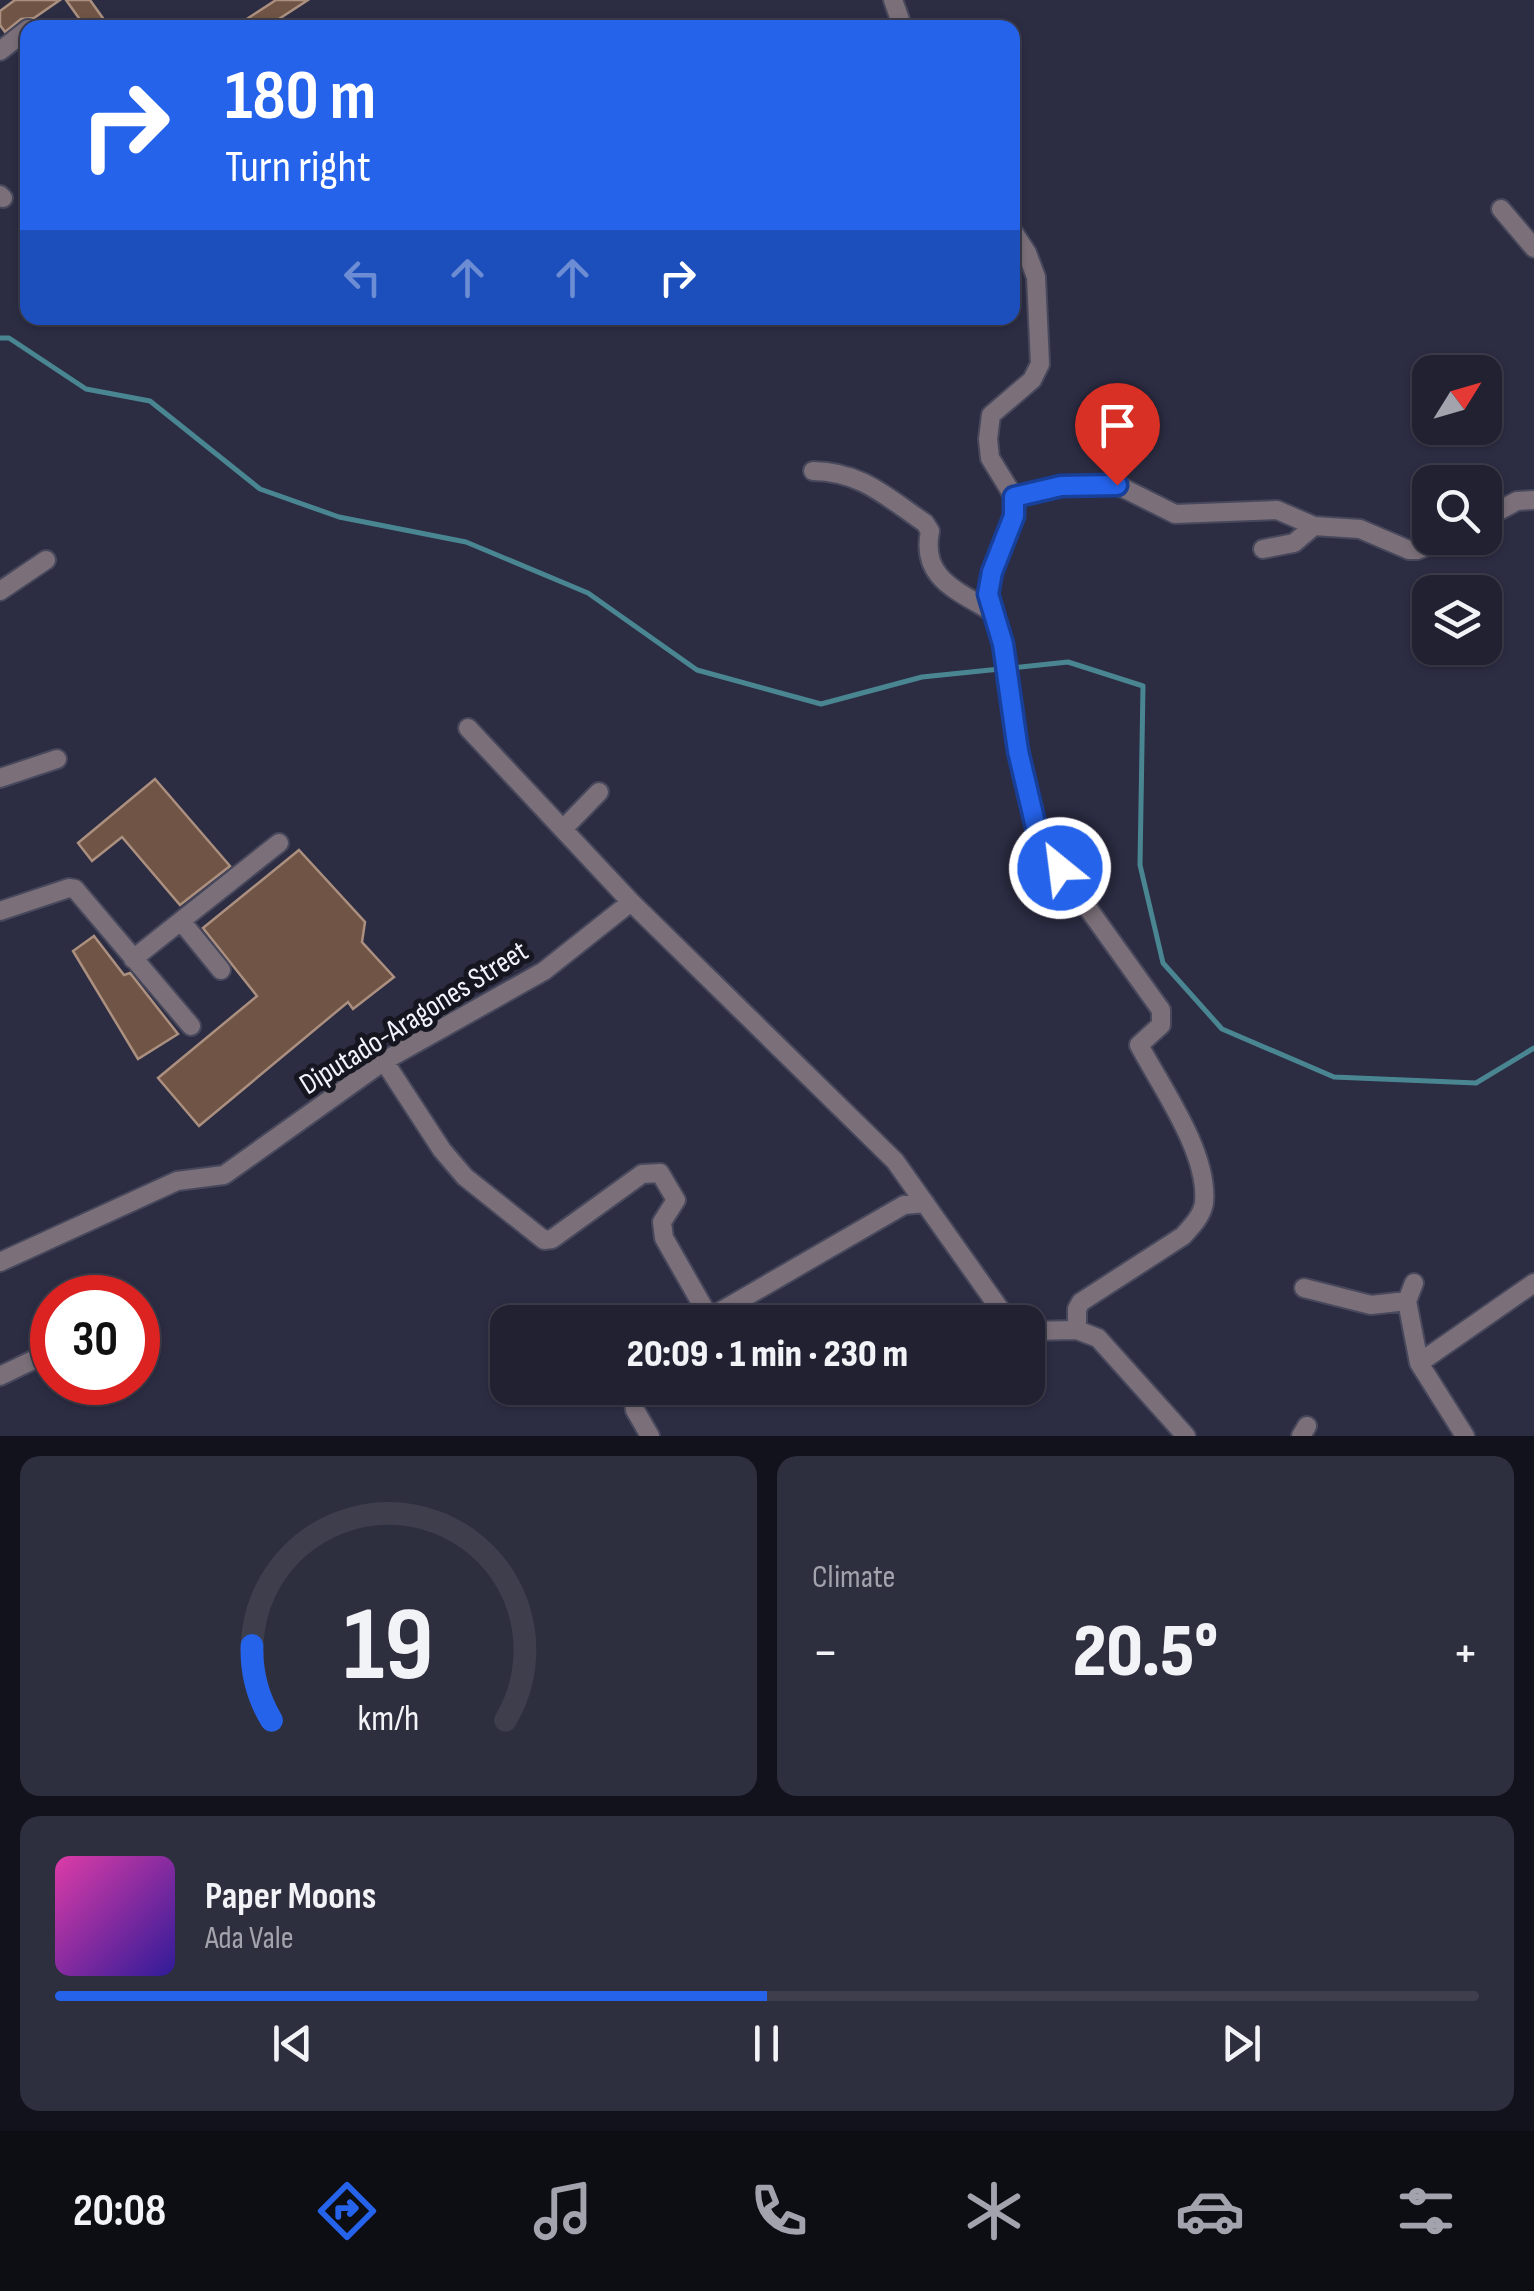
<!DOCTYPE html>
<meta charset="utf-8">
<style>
:root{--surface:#212132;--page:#2d2e3e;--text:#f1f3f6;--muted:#a2a3ac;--line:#3e3e4d;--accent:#2563eb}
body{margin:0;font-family:"Sofia Sans Condensed",sans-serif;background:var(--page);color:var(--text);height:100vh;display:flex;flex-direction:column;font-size:38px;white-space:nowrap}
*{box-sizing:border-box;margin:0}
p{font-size:32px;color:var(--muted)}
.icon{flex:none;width:55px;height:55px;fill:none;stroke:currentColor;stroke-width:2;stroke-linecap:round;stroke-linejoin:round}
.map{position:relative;height:1436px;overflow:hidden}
.drawer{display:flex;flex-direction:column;gap:20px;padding:20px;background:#12121c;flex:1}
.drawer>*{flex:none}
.hud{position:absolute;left:20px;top:20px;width:1000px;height:305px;border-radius:20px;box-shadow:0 2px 8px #0004,0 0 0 2px var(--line);background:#2563eb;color:#fff;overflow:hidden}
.needle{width:65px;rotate:53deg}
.fabs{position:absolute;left:1412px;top:355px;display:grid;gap:20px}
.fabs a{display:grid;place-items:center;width:90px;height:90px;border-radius:20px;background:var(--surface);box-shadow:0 2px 8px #0004,0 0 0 2px var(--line);font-size:50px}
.speed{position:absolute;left:30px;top:1275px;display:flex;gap:20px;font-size:50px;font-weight:700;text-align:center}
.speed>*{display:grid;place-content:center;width:130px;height:130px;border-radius:50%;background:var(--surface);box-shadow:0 2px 8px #0004,0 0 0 2px var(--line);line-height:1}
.speed .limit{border:15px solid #d22;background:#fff;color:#111}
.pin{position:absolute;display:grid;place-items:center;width:85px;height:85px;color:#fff;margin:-102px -42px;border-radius:50% 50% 50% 0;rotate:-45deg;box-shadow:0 0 10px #0007}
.pin .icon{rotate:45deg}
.me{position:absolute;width:110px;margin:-55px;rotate:331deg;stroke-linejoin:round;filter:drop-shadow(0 0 8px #0008)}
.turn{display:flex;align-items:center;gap:35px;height:210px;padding:0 40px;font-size:45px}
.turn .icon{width:130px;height:130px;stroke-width:2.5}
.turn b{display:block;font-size:70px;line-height:85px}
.lanes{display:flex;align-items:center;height:95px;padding:0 40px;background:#0003;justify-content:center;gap:50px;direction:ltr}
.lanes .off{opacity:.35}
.big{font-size:75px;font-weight:800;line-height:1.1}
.drawer .widget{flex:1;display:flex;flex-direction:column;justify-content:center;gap:15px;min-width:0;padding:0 35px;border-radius:20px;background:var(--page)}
.drawer .dial{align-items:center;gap:0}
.dial svg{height:260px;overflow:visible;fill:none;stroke:var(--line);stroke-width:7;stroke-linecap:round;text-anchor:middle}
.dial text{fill:var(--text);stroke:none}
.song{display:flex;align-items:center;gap:30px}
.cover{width:120px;height:120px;border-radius:15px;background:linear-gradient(135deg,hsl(320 70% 55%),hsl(250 70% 35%))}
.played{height:10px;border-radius:5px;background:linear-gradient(90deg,var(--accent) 50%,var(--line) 50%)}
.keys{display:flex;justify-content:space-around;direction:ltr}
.heat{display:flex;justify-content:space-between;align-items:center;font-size:55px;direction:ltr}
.drawer .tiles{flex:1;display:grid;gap:20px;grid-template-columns:1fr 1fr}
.widget:last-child{grid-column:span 2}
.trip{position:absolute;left:490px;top:1305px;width:555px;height:100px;border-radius:20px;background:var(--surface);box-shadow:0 2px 8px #0004,0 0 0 2px var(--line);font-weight:800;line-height:100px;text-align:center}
.menu{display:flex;height:160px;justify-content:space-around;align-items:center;background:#0d0d14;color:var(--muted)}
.menu .icon{width:70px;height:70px}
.menu .current{color:var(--accent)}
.menu b{font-size:45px;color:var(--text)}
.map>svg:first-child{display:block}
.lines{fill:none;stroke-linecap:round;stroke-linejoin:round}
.stream{stroke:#498691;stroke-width:5}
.building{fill:#705546;stroke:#ac907f;stroke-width:2.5}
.minor-casing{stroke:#48485d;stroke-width:22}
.minor{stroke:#7b7079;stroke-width:18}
.route-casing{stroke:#184099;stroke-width:25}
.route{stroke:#2563eb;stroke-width:18}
.labels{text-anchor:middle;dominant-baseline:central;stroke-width:10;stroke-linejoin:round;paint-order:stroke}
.street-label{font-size:30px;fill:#f3f3fd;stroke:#161620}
</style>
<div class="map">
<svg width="1534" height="1436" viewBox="0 0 1534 1436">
<rect width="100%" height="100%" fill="#2c2c43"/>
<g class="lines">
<path class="stream" d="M0,338H9L86,389L150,401L260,489L339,517L466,542L588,593L697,670L821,704L922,677L1000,669
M1011,668L1068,662L1143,686L1140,865L1163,963L1222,1029L1334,1077L1476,1083L1534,1048"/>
</g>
<path class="building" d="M15,0H60L34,18L21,19L5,32L0,25V11Z
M66,0H90L110,28H86Z
M276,0H308L265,28H233Z
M155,779L230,866L180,905L122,837L92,861L78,843Z
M299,850L365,922L362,942L394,977L353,1009L348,1002L199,1126L158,1078L257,996L203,928Z
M94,936L124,975L130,973L178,1034L138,1059L73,951Z"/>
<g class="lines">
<g class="minor-casing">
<path id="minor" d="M893,0L903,28
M0,51L28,29
M0,195L3,198
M1501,209L1534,248
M1012,230L1027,253L1036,277L1040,364L1032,380L991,415L988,439L990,458L1014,497V516L992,572L987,594L1003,644L1018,751L1039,840L1161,1010V1025L1139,1045C1162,1088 1209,1154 1204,1203C1202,1216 1192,1226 1183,1236L1081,1302L1077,1309V1330
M813,471C862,472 885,496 925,523L930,531C920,580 960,591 995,614
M1014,497L1061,487L1117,485L1175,514L1277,510L1314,526L1360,529L1409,550H1417L1448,538
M1485,518L1517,501L1534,500
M1263,549L1294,543L1314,526
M0,591L46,560
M468,728L631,902L895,1161L1009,1322
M0,778L57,759
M563,829L599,792
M0,911L69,888L75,889L191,1026
M181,921L221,970
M133,959L279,843
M384,1061L442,1150L465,1177L544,1240L552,1239L642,1174L660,1173L676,1200L662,1222L664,1238L709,1317
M0,1262L177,1181L224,1175L384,1061L544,971L631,902
M1304,1288L1371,1305L1407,1301L1419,1363L1465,1436
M1407,1301L1414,1283
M702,1322L904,1205L925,1203
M1028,1331L1077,1330L1098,1338L1186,1436
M1419,1363L1534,1283
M0,1376L52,1351
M632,1388L635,1410L650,1436
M1301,1436L1307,1426"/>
</g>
<use href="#minor" class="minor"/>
</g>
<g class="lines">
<g class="route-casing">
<path id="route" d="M1060,868L1039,840L1018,751L1003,644L988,594L992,572L1014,516V497L1061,486L1117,485"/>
</g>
<use href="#route" class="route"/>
</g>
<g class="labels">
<g class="street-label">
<text transform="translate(414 1018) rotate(-32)">Diputado-Aragones Street</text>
</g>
</g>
</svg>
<div class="fabs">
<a><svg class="needle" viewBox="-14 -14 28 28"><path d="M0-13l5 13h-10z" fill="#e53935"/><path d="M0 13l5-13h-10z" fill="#a2a3ac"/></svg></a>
<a><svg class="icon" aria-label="search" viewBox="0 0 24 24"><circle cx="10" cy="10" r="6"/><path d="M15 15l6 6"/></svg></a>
<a><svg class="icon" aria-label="layers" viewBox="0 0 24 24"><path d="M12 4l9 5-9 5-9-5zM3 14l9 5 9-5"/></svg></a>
</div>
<div class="speed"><div class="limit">30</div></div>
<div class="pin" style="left:1117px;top:485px;background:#d93025"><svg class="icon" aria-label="arrive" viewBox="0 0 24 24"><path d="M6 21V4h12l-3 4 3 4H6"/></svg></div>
<svg class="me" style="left:1060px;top:868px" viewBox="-20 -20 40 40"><circle r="17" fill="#2563eb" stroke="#fff" stroke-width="3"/><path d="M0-11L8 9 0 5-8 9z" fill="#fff"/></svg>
<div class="trip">20:09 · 1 min · 230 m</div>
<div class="hud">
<div class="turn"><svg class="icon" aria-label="right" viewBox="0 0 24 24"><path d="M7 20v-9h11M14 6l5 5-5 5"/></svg><div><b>180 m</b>Turn right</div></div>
<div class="lanes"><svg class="icon off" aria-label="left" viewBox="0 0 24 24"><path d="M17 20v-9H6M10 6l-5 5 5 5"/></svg><svg class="icon off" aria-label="ahead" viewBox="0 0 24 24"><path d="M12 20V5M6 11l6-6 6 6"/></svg><svg class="icon off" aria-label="ahead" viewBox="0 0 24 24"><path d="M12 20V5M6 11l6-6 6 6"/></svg><svg class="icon" aria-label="right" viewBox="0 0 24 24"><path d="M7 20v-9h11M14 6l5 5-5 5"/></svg></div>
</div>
</div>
<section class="drawer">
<div class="tiles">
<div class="widget dial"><svg viewBox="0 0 100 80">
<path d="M14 69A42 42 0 1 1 86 69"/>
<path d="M14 69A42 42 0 0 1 8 46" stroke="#2563eb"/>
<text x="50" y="56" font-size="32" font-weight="700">19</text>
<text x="50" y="72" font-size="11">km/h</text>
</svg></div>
<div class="widget"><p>Climate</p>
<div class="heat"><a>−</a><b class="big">20.5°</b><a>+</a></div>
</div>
<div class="widget">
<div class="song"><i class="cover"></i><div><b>Paper Moons</b><p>Ada Vale</p></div></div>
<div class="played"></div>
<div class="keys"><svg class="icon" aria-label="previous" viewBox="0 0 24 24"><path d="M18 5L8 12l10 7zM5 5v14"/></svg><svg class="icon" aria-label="pause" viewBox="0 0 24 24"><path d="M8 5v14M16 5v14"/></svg><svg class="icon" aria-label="next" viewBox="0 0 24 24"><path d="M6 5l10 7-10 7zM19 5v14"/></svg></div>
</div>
</div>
</section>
<nav class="menu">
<b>20:08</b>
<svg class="icon current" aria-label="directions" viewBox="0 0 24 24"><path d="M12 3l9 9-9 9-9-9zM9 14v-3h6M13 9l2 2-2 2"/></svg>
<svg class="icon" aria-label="music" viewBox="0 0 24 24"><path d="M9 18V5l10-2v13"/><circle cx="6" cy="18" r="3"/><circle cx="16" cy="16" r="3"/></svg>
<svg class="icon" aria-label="phone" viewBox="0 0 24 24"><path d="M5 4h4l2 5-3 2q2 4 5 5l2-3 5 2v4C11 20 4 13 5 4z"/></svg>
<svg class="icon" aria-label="climate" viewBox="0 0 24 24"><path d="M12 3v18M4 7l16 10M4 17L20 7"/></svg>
<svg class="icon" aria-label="car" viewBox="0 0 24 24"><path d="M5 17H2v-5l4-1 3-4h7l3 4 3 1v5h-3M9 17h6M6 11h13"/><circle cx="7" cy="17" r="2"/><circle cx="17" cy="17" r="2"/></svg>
<svg class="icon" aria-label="filters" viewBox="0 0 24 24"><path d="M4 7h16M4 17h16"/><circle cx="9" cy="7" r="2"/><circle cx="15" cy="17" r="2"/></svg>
</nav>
